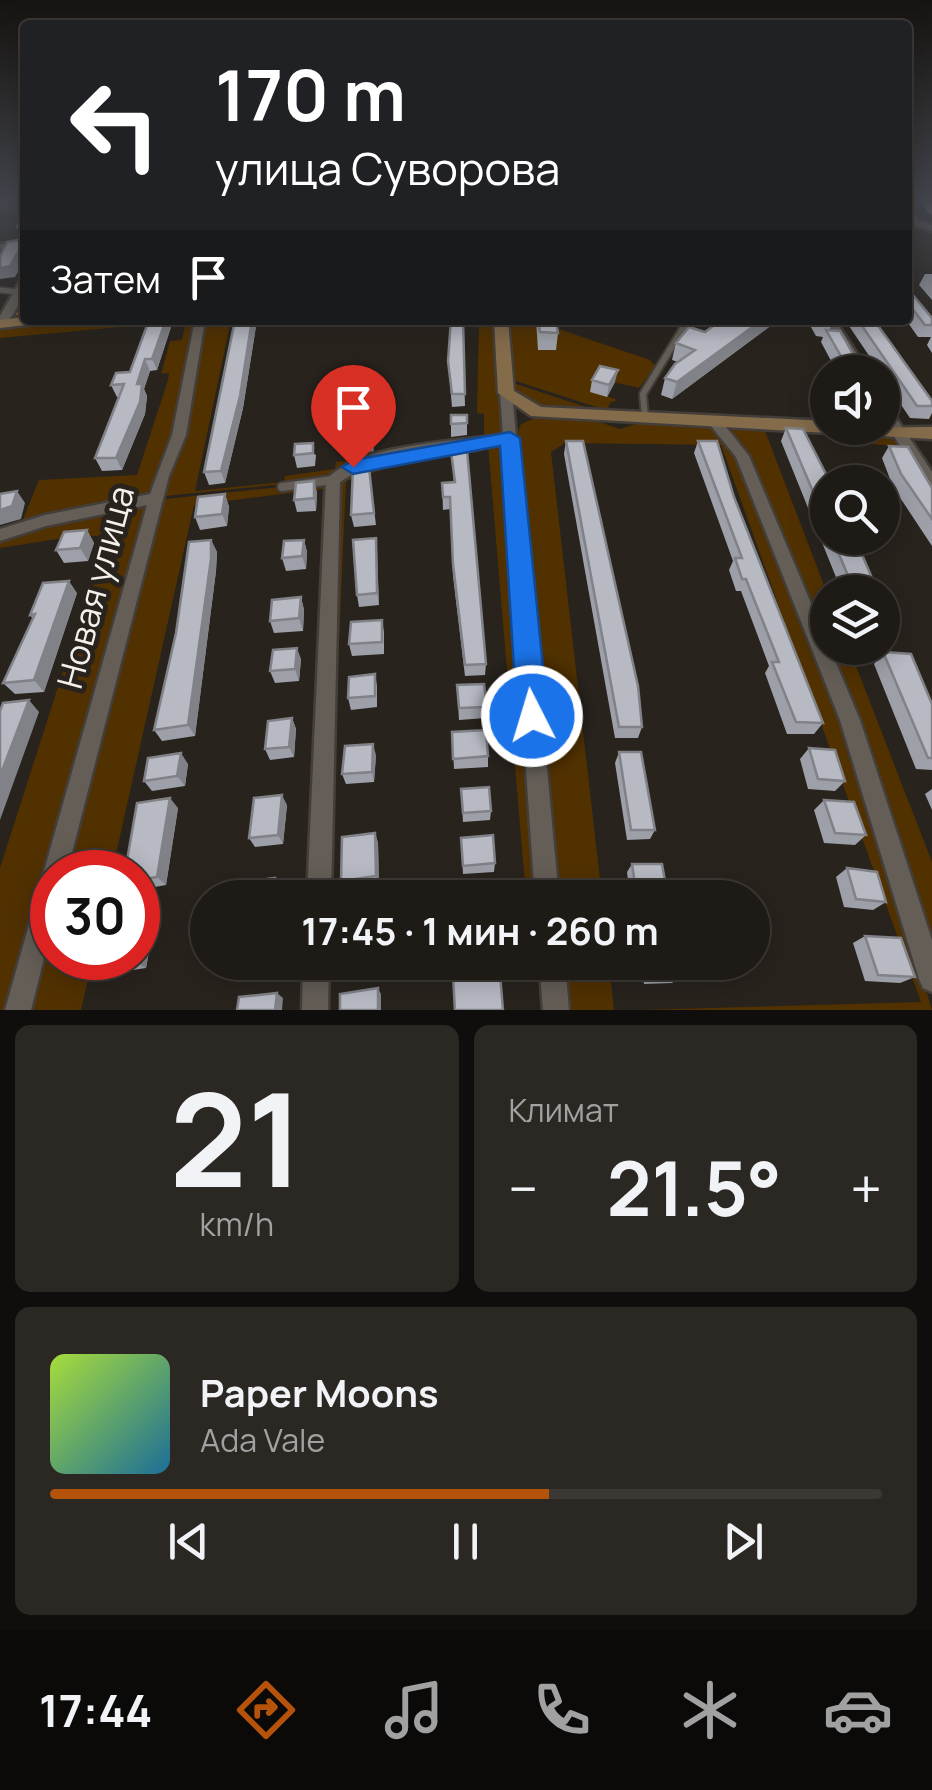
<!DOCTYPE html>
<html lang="ru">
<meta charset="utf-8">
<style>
:root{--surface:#1e1a16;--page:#2b2723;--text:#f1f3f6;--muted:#a1a1a1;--line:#3c3835;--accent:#b45309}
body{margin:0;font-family:Manrope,sans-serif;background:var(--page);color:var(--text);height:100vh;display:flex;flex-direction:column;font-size:38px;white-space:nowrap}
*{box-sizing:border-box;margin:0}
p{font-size:32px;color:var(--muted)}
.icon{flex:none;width:55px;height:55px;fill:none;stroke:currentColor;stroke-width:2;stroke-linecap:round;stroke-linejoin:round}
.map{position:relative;height:1010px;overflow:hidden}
.drawer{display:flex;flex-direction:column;gap:15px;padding:15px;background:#100e0c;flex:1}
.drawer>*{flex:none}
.guide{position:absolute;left:20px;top:20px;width:892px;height:305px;border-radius:10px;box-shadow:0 5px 25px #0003,0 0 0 2px var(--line);background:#202124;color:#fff;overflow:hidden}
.tools{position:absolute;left:810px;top:355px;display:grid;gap:20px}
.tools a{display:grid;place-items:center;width:90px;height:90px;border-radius:50%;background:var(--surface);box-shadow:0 5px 25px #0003,0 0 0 2px var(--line);font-size:50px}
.speed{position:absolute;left:30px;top:850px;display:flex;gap:20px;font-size:50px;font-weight:700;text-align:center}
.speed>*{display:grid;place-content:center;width:130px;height:130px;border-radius:50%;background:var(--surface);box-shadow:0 5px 25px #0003,0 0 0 2px var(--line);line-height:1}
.speed .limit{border:15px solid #d22;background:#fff;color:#111}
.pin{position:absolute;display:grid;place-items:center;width:85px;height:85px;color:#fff;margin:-102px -42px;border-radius:50% 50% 50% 0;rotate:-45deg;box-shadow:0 0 10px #0007}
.pin .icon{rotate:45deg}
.me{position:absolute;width:110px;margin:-55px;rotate:355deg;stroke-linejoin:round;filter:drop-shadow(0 0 8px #0008)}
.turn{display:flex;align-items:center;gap:35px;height:210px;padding:0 30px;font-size:45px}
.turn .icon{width:130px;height:130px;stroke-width:2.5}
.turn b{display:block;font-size:70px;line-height:85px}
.then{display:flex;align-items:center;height:95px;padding:0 30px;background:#0003;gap:20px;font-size:38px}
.big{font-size:75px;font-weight:700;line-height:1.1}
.drawer .widget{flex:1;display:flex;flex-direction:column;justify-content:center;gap:15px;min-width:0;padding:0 35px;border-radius:15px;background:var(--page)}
.drawer .dial{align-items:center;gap:0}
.dial b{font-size:130px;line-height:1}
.song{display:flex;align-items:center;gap:30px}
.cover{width:120px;height:120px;border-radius:15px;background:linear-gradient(135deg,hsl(80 70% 55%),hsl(200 70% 35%))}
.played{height:10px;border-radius:5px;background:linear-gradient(90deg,var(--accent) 60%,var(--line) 60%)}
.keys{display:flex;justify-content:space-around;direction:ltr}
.heat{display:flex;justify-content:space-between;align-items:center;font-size:55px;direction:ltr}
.drawer .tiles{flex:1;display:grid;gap:15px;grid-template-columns:1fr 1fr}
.widget:last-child{grid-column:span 2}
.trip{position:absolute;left:190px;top:880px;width:580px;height:100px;border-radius:50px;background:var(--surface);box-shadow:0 5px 25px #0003,0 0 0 2px var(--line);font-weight:700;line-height:100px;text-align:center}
.dock{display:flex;height:160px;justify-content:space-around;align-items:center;background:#0c0a09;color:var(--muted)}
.dock .icon{width:70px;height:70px}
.dock .active{color:var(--accent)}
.dock b{font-size:45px;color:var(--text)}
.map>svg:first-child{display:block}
.green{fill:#513100}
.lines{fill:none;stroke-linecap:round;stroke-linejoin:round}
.stream{stroke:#8e5f1c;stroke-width:2.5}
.lane-far2-casing{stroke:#433e3a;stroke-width:8}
.lane-far1-casing{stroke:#433e3a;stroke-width:10}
.lane-casing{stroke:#433e3a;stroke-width:12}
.street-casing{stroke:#433e3a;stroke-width:5}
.secondary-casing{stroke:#433e3a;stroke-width:5}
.lane-far2{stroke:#645e57;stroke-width:5}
.lane-far1{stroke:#645e57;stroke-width:6}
.lane{stroke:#645e57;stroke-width:8}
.street{fill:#645e57;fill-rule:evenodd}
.secondary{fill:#846c4b;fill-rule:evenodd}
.wall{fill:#9da0a8}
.shaded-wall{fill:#808288}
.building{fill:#b7bac3;stroke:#808288;stroke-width:2.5}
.route{fill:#1a73e8;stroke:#114b97;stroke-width:2.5}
.labels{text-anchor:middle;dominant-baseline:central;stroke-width:10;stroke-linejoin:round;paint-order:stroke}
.street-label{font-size:35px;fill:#f4f1ed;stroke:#28231d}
</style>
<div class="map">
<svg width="932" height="1010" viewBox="0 0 932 1010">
<rect width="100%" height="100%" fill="#28231d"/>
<path class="green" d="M59,320H197L176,435L152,497L20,527L39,480L137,475L168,380L169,373L161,374L170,341L182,340L186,321L0,338V326Z
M203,320H231L195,491L284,482L285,476L335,469L336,462L484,439V414L477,413L479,320H496L505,435C459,456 367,442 332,479L166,496L161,493L184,434Z
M507,320L553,327L650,360L656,366L639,388L613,382L607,396L618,400L611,402L608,407L612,409H602L513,380L508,321L510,382L601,412L542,409L510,389Z
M538,417L596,421L620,429L645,421L709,423L733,446L846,721L932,1010H640L921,1002L721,445L565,443L551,452L602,897H556L515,438L521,424Z
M724,424L887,434L906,447L836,441L833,435L765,431L827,593L828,648H849L932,862V962L745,456L723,430Z
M505,443L538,897H526L488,444Z
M483,445V451L398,465L346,481L328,897L337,480C361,456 448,451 483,445Z
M329,482L313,897H305L323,489L194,505L112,872H61L158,504L165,499Z
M151,501L12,1010H0V868L106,537L83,535L0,548V537L47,522Z
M52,905V958H93L81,1010H25Z
M561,963H609L614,1010H566Z"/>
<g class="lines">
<path class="stream" d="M14,314L25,313"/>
<g class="lane-far2-casing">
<path id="lane-far2" d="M0,290L19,292"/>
</g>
<g class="lane-far1-casing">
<path id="lane-far1" d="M645,418L643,394L688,320"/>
</g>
<g class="lane-casing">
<path id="lane" d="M282,487L332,480"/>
</g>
<g class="street-casing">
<path id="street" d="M908,208L918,220L932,225V231L912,224L908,216Z
M25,241V247L0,250V244Z
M25,278C25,294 14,320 0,327V316L20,281Z
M195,320H205L186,435L169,476L67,872H52V926L31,1010H5L147,505L46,526L0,541V529L45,515L150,494L172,435Z
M825,320H835L869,372H857Z
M506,389L512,393L559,898H535L503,443C450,451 386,450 340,482L331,898H307L326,480C359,444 455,441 503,435L500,393Z
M882,403L887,404L932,472V488L927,487L882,418Z
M714,417L719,418L749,456L860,720L932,940V992L923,988L919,979L840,720L736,457L707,421Z
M303,962H329L328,1010H302Z
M539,962H565L569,1010H543Z"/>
</g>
<g class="secondary-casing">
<path id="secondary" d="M25,317V320H42L35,324L0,328V320Z
M494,320H508L514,391L541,407L828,421V428L932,427V439L531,416L498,393Z"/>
</g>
<use href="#lane-far2" class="lane-far2"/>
<use href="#lane-far1" class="lane-far1"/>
<use href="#lane" class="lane"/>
<use href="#street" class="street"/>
<use href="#secondary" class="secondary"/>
</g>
<path class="wall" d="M920,201H932V215L928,212Z
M925,274H932V300L919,285Z
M908,290L932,318V353L927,345L931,337H918L906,320H908Z
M149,320H169L171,327L157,370L150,371L144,389L147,396L145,414L122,470L102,471L95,458L119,397H117L111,385L130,372Z
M235,320H257L243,408L225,483L209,485L204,472Z
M536,320H556L558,333L556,350H538Z
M721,320H774L773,324L672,399L661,395L665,378L678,362L672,360L676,343L705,332Z
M807,320H830L832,325L829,330L863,372H837L821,342L823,337L816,336Z
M845,320H874L932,401V413L929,419L910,418L882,377V372H880Z
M463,327L465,406L452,407L448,361Z
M592,380L615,382L607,397L590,392Z
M818,390L828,391V415H817L812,402Z
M451,415H467V435L451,437Z
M786,428L828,482V538H855L878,592H842L781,441Z
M566,441L642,727L638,738H615L564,454Z
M698,441L734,497L823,723L814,734H787L765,673L769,666L741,591H736L729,570L733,561L694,453Z
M295,444L316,455L315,466L297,468L294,455Z
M889,446L932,488V546L893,487L882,458Z
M451,451L486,664L485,675L465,676L453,576L450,509L443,510L442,483L454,482Z
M369,468L376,525L354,527L351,515Z
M314,481L317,493L316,511L297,512L294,500Z
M225,494L229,507L227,526L200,530L195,517Z
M87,530L94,543L88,561L64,563L56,550Z
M376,538L379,605L359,607L357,595Z
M211,540L217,552L216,571L195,736L162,741L154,730Z
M304,540L307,552L306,569L286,571L282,558Z
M77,593L44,692L15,694L3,683L33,619L30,615Z
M301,597L304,610L303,631L274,633L270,621Z
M382,620L384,632V654L352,656L349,644Z
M883,652L932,704V770L916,769L874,664Z
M301,659L299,681L275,683L270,671Z
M375,674L377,686V707L351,710L348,698Z
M457,686L487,707L486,718L459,720Z
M292,718L296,729L294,757L270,760L265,749Z
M452,732L488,756V767L454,769Z
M809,748L845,781L835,791L808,789L800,759Z
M619,752L655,830L650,839L627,840L615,763Z
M376,755L374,782L346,784L342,774Z
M188,764L185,786L152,791L144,781Z
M461,789L491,811L490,820L463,822Z
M932,789V810L925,794Z
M824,800L866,835L855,845L824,843L814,810Z
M287,805L283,844L255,847L249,838Z
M178,808L166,885L138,890V872Z
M375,833L378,843L379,885L345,889L341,881Z
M461,838L495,863L494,872L463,874Z
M632,864L668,898H630L627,872Z
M847,868L886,902L873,910L844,907L836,877Z
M154,924L146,968L113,973L102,967Z
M865,936L915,977L900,983L865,981L853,943Z
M641,962H676L679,977L672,983L644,984Z"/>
<path class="shaded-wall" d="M0,201H11L4,211Z
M25,240V260L15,277L0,279V268Z
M166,320H169L171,327L157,370L152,359Z
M252,320H257L243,408L225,483L221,471Z
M762,320H774L773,324L672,399L677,382Z
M145,359L150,371L144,389L147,396L145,414L122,470L116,458Z
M618,370L615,382L607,397L609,385Z
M372,438L374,451L355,455L354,443Z
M314,481L317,493L316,511L314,498Z
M17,491L25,503L21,519L0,525V510Z
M225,494L229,507L227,526L222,514Z
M87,530L94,543L88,561L80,548Z
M376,538L377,550L379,605L377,593Z
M211,540L217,552L216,571L195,736L188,725Z
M304,540L307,552L306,569L302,556Z
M69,581L77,593L44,692L34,680Z
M301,597L304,610L303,631L299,618Z
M297,648L301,659L299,681L295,669Z
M29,700L39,712L0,820V776Z
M292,718L296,729L294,757L289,747Z
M373,744L376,755L374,782L372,772Z
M181,753L188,764L185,786L177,776Z
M282,795L287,805L283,844L278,835Z
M170,798L178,808L166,885L157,877Z
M375,833L378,843L379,885L376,876Z
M275,878L281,886L280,898H274Z
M144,917L154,924L146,968L135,962Z
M378,988L381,994V1010H378Z
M277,993L283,998L282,1010H275Z"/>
<path class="building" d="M25,215V240L10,266L0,268V256L7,242L23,239V228L17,227Z
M908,289L932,318V325H925L908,303Z
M149,320H166L152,359H145L137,384H142L140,402L116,458H95L124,384L111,385L116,373L130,372Z
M235,320H252L240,396L221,471L204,472Z
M451,320H463L465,394H452L448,361Z
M538,320H556L558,333L540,332Z
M721,320H762L677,382L665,378L675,364L695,350L676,343L689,327L705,332Z
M818,320H830L832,325H821Z
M858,320H874L932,401V406H917Z
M826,330L840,331L863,372H850Z
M600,366L618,370L609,385L592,380Z
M818,390L828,391V403L823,402Z
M451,415H467V423L451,424Z
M786,428L803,429L830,482H828V527Z
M371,430L372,438L354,443L353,432Z
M566,441H583L638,686L642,727H619Z
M698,441H717L734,497L823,723L796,722L772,662H779L746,579H742L735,558H742Z
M313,443V453L294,455L295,444Z
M889,446L908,447L932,488V519L901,474Z
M467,450L486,664L465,665L453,564L450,497H443L442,483L455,482L451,451Z
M369,468L374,513L351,515L353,469Z
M314,481V498L294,500L296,483Z
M17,491L12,506L0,510V494Z
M225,494L222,514L195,517L198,497Z
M87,530L80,548L56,550L64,532Z
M376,538L377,593L357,595L353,540Z
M832,538H855L878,592H855Z
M211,540V559L188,725L154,730L176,633L189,542Z
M304,540L302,556L282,558L284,541Z
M69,581L34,680L3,683L35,614L30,615L43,583Z
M301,597L299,618L270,621L272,600Z
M882,618L889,631L882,630Z
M382,620V642L349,644L351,622Z
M297,648L295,669L270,671L273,650Z
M883,652L911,654L932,704V758H928Z
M375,674V696L348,698L349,677Z
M484,684L487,707L459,708L457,685Z
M29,700L0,776V711L3,703Z
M292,718L289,747L265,749L268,721Z
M486,730L488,756L453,759L452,732Z
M373,744L372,772L342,774L345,746Z
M809,748L835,750L845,781L818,779Z
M619,752H641L655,830H631Z
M181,753L177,776L144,781L148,758Z
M489,787L491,811L463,813L461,789Z
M282,795L278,835L249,838L254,798Z
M170,798L157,877L138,880V872H125L137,803Z
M824,800L854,802L866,835L835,833Z
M375,833L376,876L341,881L342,837Z
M493,835L495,863L463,866L461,838Z
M632,864H662L668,898H637Z
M847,868L877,872L886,902L856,899Z
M275,878L274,898H244L245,882Z
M497,890V898H460L459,893Z
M144,917L138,951V918Z
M865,936L901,938L915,977L878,975Z
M104,958H136L135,962L102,967Z
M648,962H676L679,977L650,978Z
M500,973L503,1010H455L453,976Z
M378,988V1010H340V994Z
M277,993L275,1010H237L239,997Z"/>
<linearGradient id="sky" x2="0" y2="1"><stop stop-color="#161310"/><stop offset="0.59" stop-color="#42454c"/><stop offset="1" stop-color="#42454c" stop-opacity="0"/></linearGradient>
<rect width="932" height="342" fill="url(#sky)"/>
<path class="route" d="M510,432L520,438L548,716L543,726L532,730L522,726L517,716L500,446L353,474L342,467L353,460Z"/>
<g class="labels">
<g class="street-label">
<text transform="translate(95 587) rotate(-75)">Новая улица</text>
</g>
</g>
</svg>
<div class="tools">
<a><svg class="icon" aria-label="sound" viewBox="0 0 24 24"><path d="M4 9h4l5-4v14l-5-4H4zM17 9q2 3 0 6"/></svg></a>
<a><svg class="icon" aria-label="search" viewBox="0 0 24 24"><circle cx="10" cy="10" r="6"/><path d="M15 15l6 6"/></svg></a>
<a><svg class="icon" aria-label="layers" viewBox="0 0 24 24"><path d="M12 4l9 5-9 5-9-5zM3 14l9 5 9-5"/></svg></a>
</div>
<div class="speed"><div class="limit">30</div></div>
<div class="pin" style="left:353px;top:467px;background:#d93025"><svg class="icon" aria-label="arrive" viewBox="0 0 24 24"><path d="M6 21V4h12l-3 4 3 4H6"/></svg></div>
<svg class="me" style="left:532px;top:716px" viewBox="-20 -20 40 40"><circle r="17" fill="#1a73e8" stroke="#fff" stroke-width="3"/><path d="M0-11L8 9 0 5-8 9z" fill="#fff"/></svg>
<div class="trip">17:45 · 1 мин · 260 m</div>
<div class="guide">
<div class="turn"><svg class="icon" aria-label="left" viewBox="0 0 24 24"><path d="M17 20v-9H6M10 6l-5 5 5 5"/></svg><div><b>170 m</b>улица Суворова</div></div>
<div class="then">Затем<svg class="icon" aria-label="arrive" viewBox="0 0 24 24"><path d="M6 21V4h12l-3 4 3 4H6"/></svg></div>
</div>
</div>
<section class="drawer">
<div class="tiles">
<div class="widget dial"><b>21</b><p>km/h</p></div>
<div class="widget"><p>Климат</p>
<div class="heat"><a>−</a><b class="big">21.5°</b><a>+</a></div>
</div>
<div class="widget">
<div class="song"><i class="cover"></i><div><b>Paper Moons</b><p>Ada Vale</p></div></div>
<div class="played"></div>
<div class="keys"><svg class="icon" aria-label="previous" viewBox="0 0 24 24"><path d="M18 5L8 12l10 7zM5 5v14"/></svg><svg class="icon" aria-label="pause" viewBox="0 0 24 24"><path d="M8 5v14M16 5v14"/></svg><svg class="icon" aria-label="next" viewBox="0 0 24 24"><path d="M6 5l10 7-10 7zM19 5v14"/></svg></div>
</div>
</div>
</section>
<nav class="dock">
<b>17:44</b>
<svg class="icon active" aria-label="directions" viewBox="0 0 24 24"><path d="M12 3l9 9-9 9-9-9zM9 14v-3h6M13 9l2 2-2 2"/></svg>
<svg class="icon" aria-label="music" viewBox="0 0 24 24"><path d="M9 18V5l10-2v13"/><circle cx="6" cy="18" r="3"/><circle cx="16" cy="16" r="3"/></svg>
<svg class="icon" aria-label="phone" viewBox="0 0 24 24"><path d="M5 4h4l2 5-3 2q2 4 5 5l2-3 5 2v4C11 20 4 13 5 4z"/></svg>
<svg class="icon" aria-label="climate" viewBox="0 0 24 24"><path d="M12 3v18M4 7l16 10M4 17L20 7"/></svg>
<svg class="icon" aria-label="car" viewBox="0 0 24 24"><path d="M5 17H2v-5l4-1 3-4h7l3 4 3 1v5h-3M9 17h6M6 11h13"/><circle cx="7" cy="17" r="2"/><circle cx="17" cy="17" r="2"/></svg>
</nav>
